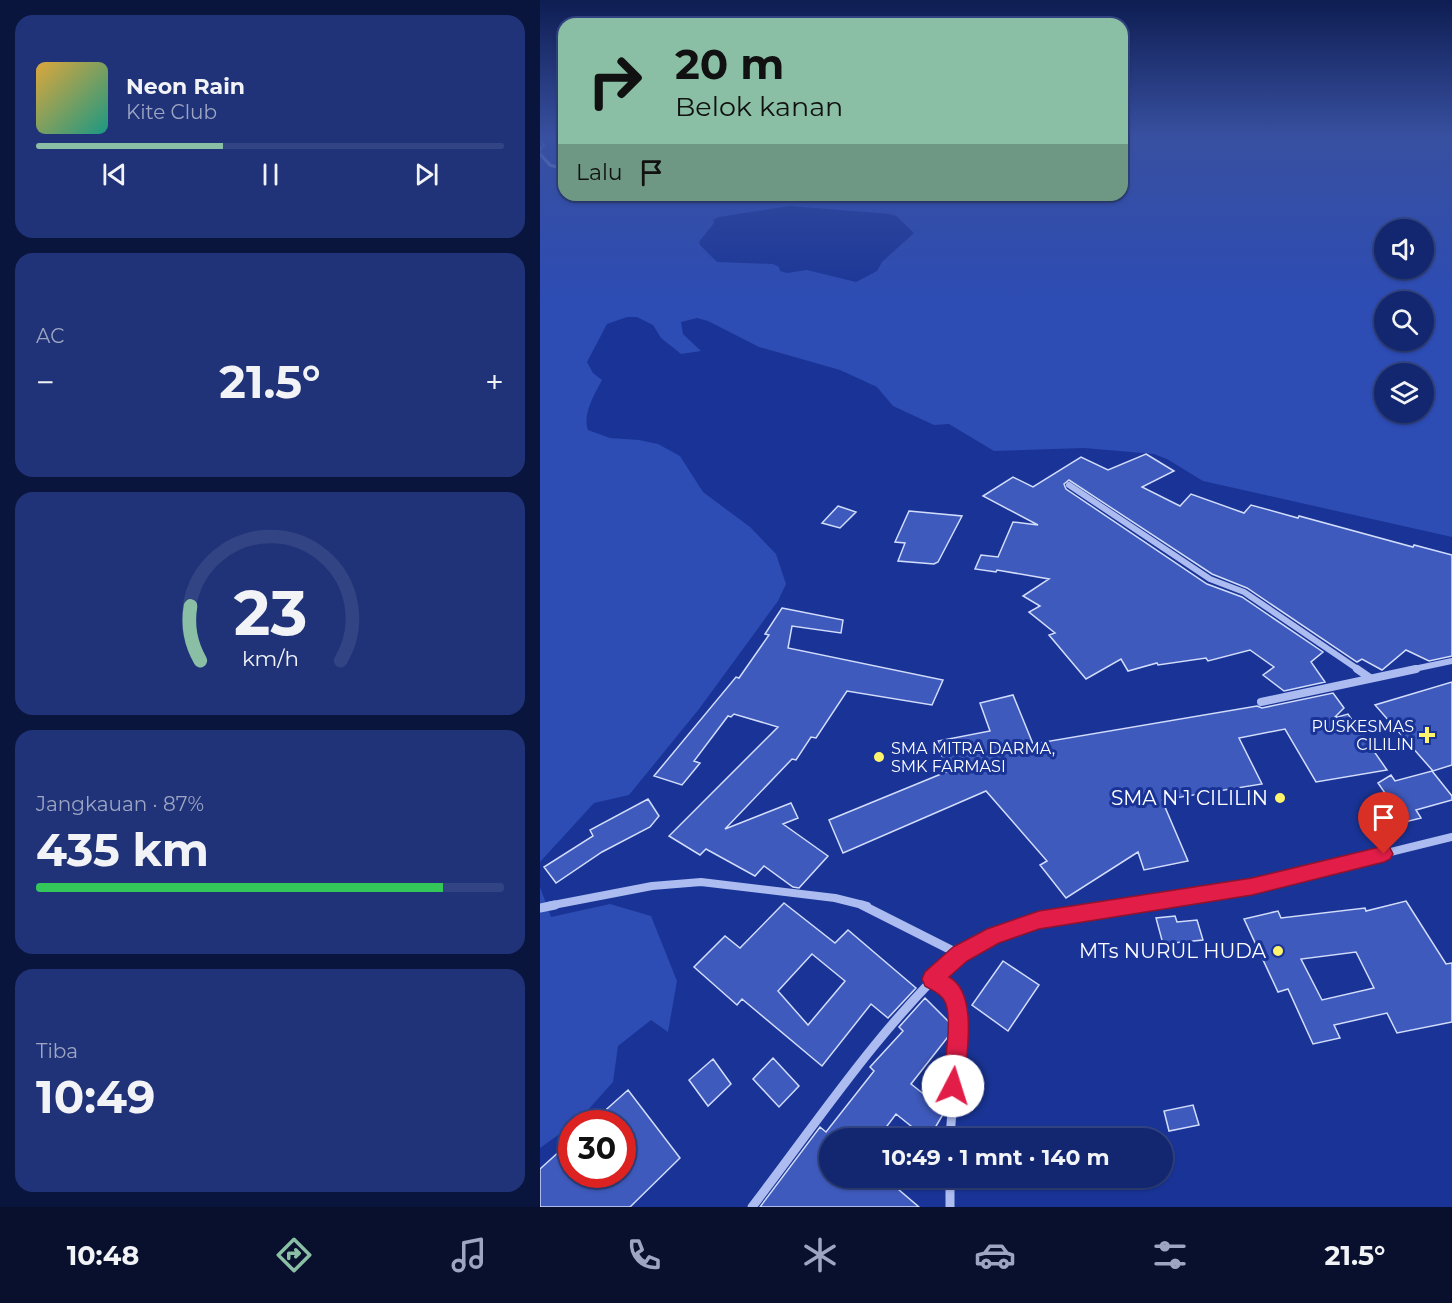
<!DOCTYPE html>
<html lang="id">
<meta charset="utf-8">
<style>
:root{--surface:#132770;--page:#203378;--text:#f1f3f6;--muted:#9da5c3;--line:#324483;--accent:#8abfa5}
body{margin:0;font-family:Montserrat,sans-serif;background:var(--page);color:var(--text);height:100vh;display:flex;flex-direction:column;font-size:22px;white-space:nowrap}
*{box-sizing:border-box;margin:0}
p{font-size:20px;color:var(--muted)}
.icon{flex:none;width:33px;height:33px;fill:none;stroke:currentColor;stroke-width:2;stroke-linecap:round;stroke-linejoin:round}
.map{position:relative;flex:1;overflow:hidden}
.sheet{display:flex;flex-direction:column;gap:15px;padding:15px;background:#0a153e;width:540px}
.sheet>*{flex:none}
.hud{position:absolute;left:18px;top:18px;width:570px;height:183px;border-radius:18px;box-shadow:0 2px 4px #0004,0 0 0 2px var(--line);background:#8abfa5;color:#111;overflow:hidden}
.buttons{position:absolute;left:834px;top:219px;display:grid;gap:12px}
.buttons a{display:grid;place-items:center;width:60px;height:60px;border-radius:50%;background:var(--surface);box-shadow:0 2px 4px #0004,0 0 0 2px var(--line);font-size:30px}
.speed{position:absolute;left:18px;top:1110px;display:flex;gap:12px;font-size:30px;font-weight:700;text-align:center}
.speed>*{display:grid;place-content:center;width:78px;height:78px;border-radius:50%;background:var(--surface);box-shadow:0 2px 4px #0004,0 0 0 2px var(--line);line-height:1}
.speed .limit{border:9px solid #d22;background:#fff;color:#111}
.pin{position:absolute;display:grid;place-items:center;width:51px;height:51px;color:#fff;margin:-62px -26px;border-radius:50% 50% 50% 0;rotate:-45deg;box-shadow:0 0 6px #0007}
.pin .icon{rotate:45deg}
.me{position:absolute;width:66px;margin:-33px;rotate:5deg;stroke-linejoin:round;filter:drop-shadow(0 0 4px #0008)}
.turn{display:flex;align-items:center;gap:21px;height:126px;padding:0 18px;font-size:27px}
.turn .icon{width:78px;height:78px;stroke-width:2.5}
.turn b{display:block;font-size:42px;line-height:51px}
.then{display:flex;align-items:center;height:57px;padding:0 18px;background:#0003;gap:12px;font-size:22px}
.big{font-size:45px;font-weight:700;line-height:1.1}
.sheet .tile{flex:1;display:flex;flex-direction:column;justify-content:center;gap:9px;min-width:0;padding:0 21px;border-radius:18px;background:var(--page)}
.sheet .dial{align-items:center;gap:0}
.dial svg{height:156px;overflow:visible;fill:none;stroke:var(--line);stroke-width:7;stroke-linecap:round;text-anchor:middle}
.dial text{fill:var(--text);stroke:none}
.song{display:flex;align-items:center;gap:18px}
.cover{width:72px;height:72px;border-radius:9px;background:linear-gradient(135deg,hsl(40 70% 55%),hsl(170 70% 35%))}
.played{height:6px;border-radius:3px;background:linear-gradient(90deg,var(--accent) 40%,var(--line) 40%)}
.keys{display:flex;justify-content:space-around;direction:ltr}
.heat{display:flex;justify-content:space-between;align-items:center;font-size:33px;direction:ltr}
.charge{height:9px;border-radius:4px;background:linear-gradient(90deg,#34c759 87%,var(--line) 0)}
.trip{position:absolute;left:279px;top:1128px;width:354px;height:60px;border-radius:30px;background:var(--surface);box-shadow:0 2px 4px #0004,0 0 0 2px var(--line);font-weight:700;line-height:60px;text-align:center}
.tabs{display:flex;height:96px;justify-content:space-around;align-items:center;background:#08102d;color:var(--muted)}
.tabs .icon{width:42px;height:42px}
.tabs .on{color:var(--accent)}
.tabs b{font-size:27px;color:var(--text)}
main{display:flex;flex:1;min-height:0}
.map>svg:first-child{display:block}
.green{fill:#2d4cb4;fill-rule:evenodd}
.building{fill:#3e5abc;stroke:#d2dcfb;stroke-width:1.5;fill-rule:evenodd}
.lines{fill:none;stroke-linecap:round;stroke-linejoin:round}
.street-far3{stroke:#acbcf0;stroke-width:3}
.street-far2{stroke:#acbcf0;stroke-width:6}
.street-far1{stroke:#acbcf0;stroke-width:8}
.street{stroke:#acbcf0;stroke-width:9}
.route{fill:#e11d48;stroke:#92132f;stroke-width:1.5}
.poi-dot{fill:#fff46b;stroke:#193496;stroke-width:2}
.labels{text-anchor:middle;dominant-baseline:central;stroke-width:6;stroke-linejoin:round;paint-order:stroke}
.poi-label{font-size:16px;fill:#fff;stroke:#193496;text-anchor:end}
.near-poi-label{font-size:20px;fill:#fff;stroke:#193496;text-anchor:end}
</style>
<main>
<section class="sheet">
<div class="tile">
<div class="song"><i class="cover"></i><div><b>Neon Rain</b><p>Kite Club</p></div></div>
<div class="played"></div>
<div class="keys"><svg class="icon" aria-label="previous" viewBox="0 0 24 24"><path d="M18 5L8 12l10 7zM5 5v14"/></svg><svg class="icon" aria-label="pause" viewBox="0 0 24 24"><path d="M8 5v14M16 5v14"/></svg><svg class="icon" aria-label="next" viewBox="0 0 24 24"><path d="M6 5l10 7-10 7zM19 5v14"/></svg></div>
</div>
<div class="tile"><p>AC</p>
<div class="heat"><a>−</a><b class="big">21.5°</b><a>+</a></div>
</div>
<div class="tile dial"><svg viewBox="0 0 100 80">
<path d="M14 69A42 42 0 1 1 86 69"/>
<path d="M14 69A42 42 0 0 1 9 41" stroke="#8abfa5"/>
<text x="50" y="56" font-size="32" font-weight="700">23</text>
<text x="50" y="72" font-size="11">km/h</text>
</svg></div>
<div class="tile"><p>Jangkauan · 87%</p><b class="big">435 km</b><div class="charge"></div></div>
<div class="tile"><p>Tiba</p><b class="big">10:49</b></div>
</section>
<div class="map">
<svg width="912" height="1207" viewBox="0 0 912 1207">
<rect width="100%" height="100%" fill="#193496"/>
<path class="green" d="M0,136H24V195H582V136H912V537L663,481L627,459L614,454L544,448L454,451L409,424L394,425L353,406L337,387L300,370L219,347L168,321L157,318L141,322L143,334L161,351L141,354L121,338L113,325L97,317H87L67,324L47,362L53,373L62,380C55,394 42,414 48,430L70,438L99,440L118,444L140,456L163,492L210,527L236,554L246,584L238,601L159,709L89,795L54,803L0,862ZM250,206L349,214L356,216L374,233L342,262L337,271L316,282L267,270L247,273L240,271L239,267L233,264L177,262L160,245L159,242L174,223L173,220L179,217ZM844,230H884V268H844ZM844,302H884V340H844ZM844,374H884V412H844Z
M0,887L11,917L70,904L111,916L137,981L128,1032L111,1020L78,1046L73,1082L39,1120L0,1148Z"/>
<path class="building" d="M606,454L634,471L602,487L640,506L651,494L704,513L711,505L758,518L759,516L873,547L874,545L912,555V656L889,661L866,650L842,670L822,659L817,662L707,588L672,574L529,480L524,484L526,489L667,584L702,597L783,652L771,662L785,682L744,691L723,675L734,667L710,650L668,661L666,658L618,665L617,663L588,671L581,659L546,679L509,635L515,633L489,612L500,606L483,596L509,579L457,570L456,572L435,569L441,555L458,557L473,522L498,525L443,496L473,477L493,487L541,457L568,470Z
M298,506L316,512L300,528L282,523Z
M369,511L422,516L398,562L394,564L358,561L365,543L355,542Z
M242,608L303,620L301,633L252,626L248,648L403,680L392,705L307,691L276,738L271,737L256,760L252,759L185,829L251,803L258,818L243,824L288,856L259,888L253,887L224,866L215,876L166,849L160,855L129,836L238,727L194,714L191,717L188,716L154,761L160,763L142,785L114,776L196,677L199,678L229,635L225,634Z
M912,682V765L893,771L835,705Z
M793,693L804,708L794,718L808,714L847,770L776,782L745,729L699,738L722,784L622,800L648,861L604,870L598,852L526,898L500,865L507,861L446,791L303,853L289,820L406,772L398,741L450,731L440,703L473,695L493,744L717,706L722,708Z
M892,771L912,796V800L876,810L881,818L865,822L838,783L851,775L855,781Z
M108,799L119,816L110,827L62,852L16,883L4,867L53,836L50,830Z
M866,901L906,964L912,963V1022L857,1033L847,1013L794,1025L800,1038L773,1044L748,989L738,992L704,919L738,911L741,918L825,908L826,911ZM816,952L834,988L782,1000L761,959Z
M244,903L295,943L308,930L376,988L348,1018L331,1004L282,1066L202,999L197,1005L154,967L185,936L200,948ZM272,954L305,981L268,1025L238,991Z
M635,916L637,922L657,920L663,940L623,944L616,918Z
M463,961L499,985L468,1031L432,1005Z
M385,998L412,1025L411,1033L371,1084L405,1111L389,1138H386L356,1114L338,1138H290V1178H345L379,1207H220L280,1127L286,1132L334,1071L330,1067L363,1031L359,1027Z
M233,1058L259,1086L239,1107L213,1079Z
M173,1059L191,1084L168,1106L149,1080Z
M88,1090L140,1158L90,1207H0V1169L32,1140V1174H82V1124H50Z
M653,1105L659,1125L629,1131L624,1111Z"/>
<g class="lines">
<path class="street-far3" d="M0,141L4,144L0,150
M0,154L10,165L24,169"/>
<path class="street-far2" d="M529,485L670,579L704,592L819,670
M869,670L912,661"/>
<path class="street-far1" d="M817,669L830,678
M721,702L876,669
M8,906L112,886L161,882L295,898L327,906
M584,906L712,886L912,837"/>
<path class="street" d="M322,905L419,954L454,936L499,920L593,905
M0,908L15,905
M392,979L410,993L419,1015L410,1138
M410,1178V1207
M212,1207C278,1121 339,1028 419,954"/>
</g>
<linearGradient id="sky" x2="0" y2="1"><stop stop-color="#0e1d52"/><stop offset="0.45" stop-color="#3850a0"/><stop offset="1" stop-color="#3850a0" stop-opacity="0"/></linearGradient>
<rect width="912" height="305" fill="url(#sky)"/>
<path class="route" d="M844,846L850,848L853,854L850,859L844,862L712,895L499,929L459,943L427,961L409,977C439,993 426,1057 424,1086L421,1093L413,1097L406,1093L402,1086C404,1066 414,1016 404,1000C400,993 392,990 385,986L382,979L385,972L413,947L447,929L499,911L712,878Z"/>
<g class="poi-dot">
<path d="M884 726h6v6h6v6h-6v6h-6v-6h-6v-6h6z"/>
<circle cx="339" cy="757" r="6"/>
<circle cx="740" cy="798" r="6"/>
<circle cx="738" cy="951" r="6"/>
</g>
<g class="labels">
<g class="poi-label">
<text x="874" y="726">PUSKESMAS<tspan x="874" dy="18">CILILIN</tspan></text>
<text x="351" y="748" text-anchor="start">SMA MITRA DARMA,<tspan x="351" dy="18">SMK FARMASI</tspan></text>
</g>
<g class="near-poi-label">
<text x="728" y="798">SMA N 1 CILILIN</text>
<text x="726" y="951">MTs NURUL HUDA</text>
</g>
</g>
</svg>
<div class="buttons">
<a><svg class="icon" aria-label="sound" viewBox="0 0 24 24"><path d="M4 9h4l5-4v14l-5-4H4zM17 9q2 3 0 6"/></svg></a>
<a><svg class="icon" aria-label="search" viewBox="0 0 24 24"><circle cx="10" cy="10" r="6"/><path d="M15 15l6 6"/></svg></a>
<a><svg class="icon" aria-label="layers" viewBox="0 0 24 24"><path d="M12 4l9 5-9 5-9-5zM3 14l9 5 9-5"/></svg></a>
</div>
<div class="speed"><div class="limit">30</div></div>
<div class="pin" style="left:844px;top:854px;background:#d93025"><svg class="icon" aria-label="arrive" viewBox="0 0 24 24"><path d="M6 21V4h12l-3 4 3 4H6"/></svg></div>
<svg class="me" style="left:413px;top:1086px" viewBox="-20 -20 40 40"><circle r="19" fill="#fff"/><path d="M0-13L10 11 0 6-10 11z" fill="#e11d48"/></svg>
<div class="trip">10:49 · 1 mnt · 140 m</div>
<div class="hud">
<div class="turn"><svg class="icon" aria-label="right" viewBox="0 0 24 24"><path d="M7 20v-9h11M14 6l5 5-5 5"/></svg><div><b>20 m</b>Belok kanan</div></div>
<div class="then">Lalu<svg class="icon" aria-label="arrive" viewBox="0 0 24 24"><path d="M6 21V4h12l-3 4 3 4H6"/></svg></div>
</div>
</div>
</main>
<nav class="tabs">
<b>10:48</b>
<svg class="icon on" aria-label="directions" viewBox="0 0 24 24"><path d="M12 3l9 9-9 9-9-9zM9 14v-3h6M13 9l2 2-2 2"/></svg>
<svg class="icon" aria-label="music" viewBox="0 0 24 24"><path d="M9 18V5l10-2v13"/><circle cx="6" cy="18" r="3"/><circle cx="16" cy="16" r="3"/></svg>
<svg class="icon" aria-label="phone" viewBox="0 0 24 24"><path d="M5 4h4l2 5-3 2q2 4 5 5l2-3 5 2v4C11 20 4 13 5 4z"/></svg>
<svg class="icon" aria-label="climate" viewBox="0 0 24 24"><path d="M12 3v18M4 7l16 10M4 17L20 7"/></svg>
<svg class="icon" aria-label="car" viewBox="0 0 24 24"><path d="M5 17H2v-5l4-1 3-4h7l3 4 3 1v5h-3M9 17h6M6 11h13"/><circle cx="7" cy="17" r="2"/><circle cx="17" cy="17" r="2"/></svg>
<svg class="icon" aria-label="filters" viewBox="0 0 24 24"><path d="M4 7h16M4 17h16"/><circle cx="9" cy="7" r="2"/><circle cx="15" cy="17" r="2"/></svg>
<b>21.5°</b>
</nav>
